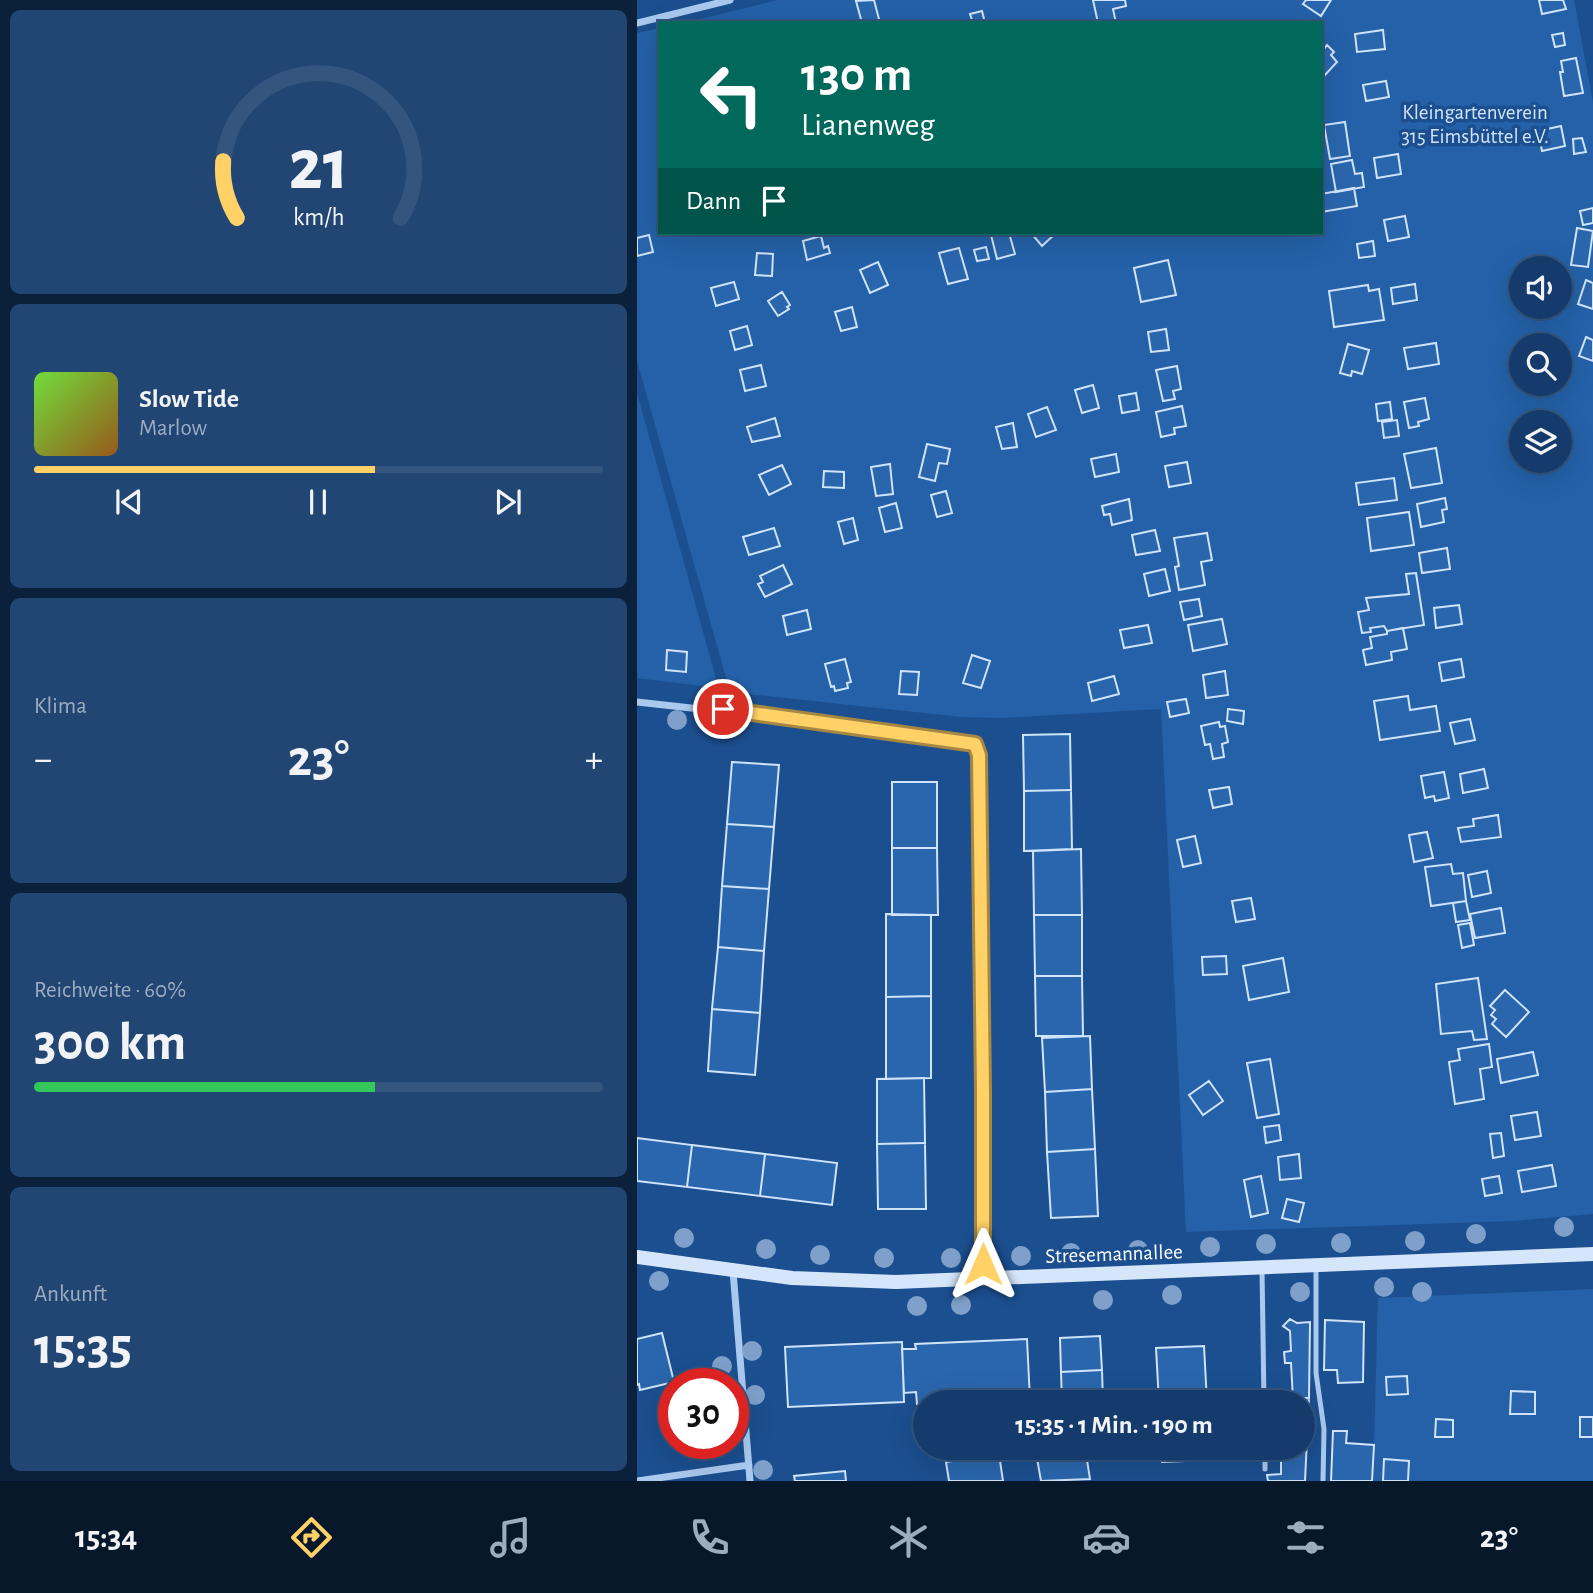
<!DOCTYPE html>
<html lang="de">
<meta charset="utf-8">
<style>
:root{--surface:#143b6b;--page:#214673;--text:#f1f3f6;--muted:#9dadc1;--line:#33557e;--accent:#ffd166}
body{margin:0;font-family:"Alegreya Sans",sans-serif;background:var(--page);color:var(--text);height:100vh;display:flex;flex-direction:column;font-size:26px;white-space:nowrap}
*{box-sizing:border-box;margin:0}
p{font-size:23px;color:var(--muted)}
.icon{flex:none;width:38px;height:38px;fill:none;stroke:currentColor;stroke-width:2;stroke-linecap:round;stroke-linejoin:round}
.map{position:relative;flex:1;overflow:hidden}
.panel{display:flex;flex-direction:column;gap:10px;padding:10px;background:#0b203b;width:637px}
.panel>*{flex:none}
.hud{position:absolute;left:21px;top:21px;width:665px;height:214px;border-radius:0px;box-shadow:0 7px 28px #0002,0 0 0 2px var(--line);background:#00695c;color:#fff;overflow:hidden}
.controls{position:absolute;left:872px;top:256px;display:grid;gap:14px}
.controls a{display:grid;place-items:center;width:63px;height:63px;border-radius:50%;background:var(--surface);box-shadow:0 7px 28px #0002,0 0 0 2px var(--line);font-size:35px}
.speed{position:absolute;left:21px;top:1368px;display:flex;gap:14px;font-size:35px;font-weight:700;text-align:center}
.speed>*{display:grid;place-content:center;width:91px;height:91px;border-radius:50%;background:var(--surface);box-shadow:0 7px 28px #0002,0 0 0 2px var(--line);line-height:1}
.speed .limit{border:10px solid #d22;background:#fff;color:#111}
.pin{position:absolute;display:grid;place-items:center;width:60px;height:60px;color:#fff;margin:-30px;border:4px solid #fff;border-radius:50%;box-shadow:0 2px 7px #0007}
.me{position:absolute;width:77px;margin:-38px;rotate:0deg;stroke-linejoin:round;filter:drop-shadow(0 0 5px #0008)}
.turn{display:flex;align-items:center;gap:24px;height:147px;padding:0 28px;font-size:32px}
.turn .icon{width:91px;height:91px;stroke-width:2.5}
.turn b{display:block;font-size:49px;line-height:60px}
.then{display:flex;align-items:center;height:66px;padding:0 28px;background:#0003;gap:14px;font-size:26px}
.big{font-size:52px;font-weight:700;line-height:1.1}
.panel .card{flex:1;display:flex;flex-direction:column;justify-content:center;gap:10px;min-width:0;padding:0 24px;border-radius:10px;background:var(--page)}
.panel .dial{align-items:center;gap:0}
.dial svg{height:182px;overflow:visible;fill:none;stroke:var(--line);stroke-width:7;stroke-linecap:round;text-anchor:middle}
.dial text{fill:var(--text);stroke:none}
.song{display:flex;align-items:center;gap:21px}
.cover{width:84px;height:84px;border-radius:10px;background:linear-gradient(135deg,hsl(100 70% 55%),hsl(30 70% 35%))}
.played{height:7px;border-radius:4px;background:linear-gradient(90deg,var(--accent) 60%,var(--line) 60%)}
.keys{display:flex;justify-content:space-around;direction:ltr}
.heat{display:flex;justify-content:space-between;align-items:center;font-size:38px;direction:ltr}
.charge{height:10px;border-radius:5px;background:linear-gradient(90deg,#34c759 60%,var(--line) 0)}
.trip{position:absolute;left:276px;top:1390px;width:402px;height:70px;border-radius:35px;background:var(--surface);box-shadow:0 7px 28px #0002,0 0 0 2px var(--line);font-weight:700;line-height:70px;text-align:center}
.menu{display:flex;height:112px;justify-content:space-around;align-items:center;background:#08182b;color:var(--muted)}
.menu .icon{width:49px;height:49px}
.menu .on{color:var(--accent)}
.menu b{font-size:32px;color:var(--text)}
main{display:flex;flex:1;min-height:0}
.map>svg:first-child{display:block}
.green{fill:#2461a8;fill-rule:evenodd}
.building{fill:#2a66ad;stroke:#cfe3fa;stroke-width:2}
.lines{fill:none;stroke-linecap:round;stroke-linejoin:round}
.lane{stroke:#a9c9ee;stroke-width:5}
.street{stroke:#a9c9ee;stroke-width:7}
.secondary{stroke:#d6e6fa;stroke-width:14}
.tree{fill:#7ea0ca}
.route-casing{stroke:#a68842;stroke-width:18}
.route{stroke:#ffd166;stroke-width:12}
.labels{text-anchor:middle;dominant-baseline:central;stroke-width:7;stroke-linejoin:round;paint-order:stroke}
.park-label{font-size:21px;fill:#cfe3fa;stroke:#1b4f8f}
.street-label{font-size:21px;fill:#fff;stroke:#1b4f8f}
</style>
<main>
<section class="panel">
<div class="card dial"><svg viewBox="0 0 100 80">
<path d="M14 69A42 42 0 1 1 86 69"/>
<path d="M14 69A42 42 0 0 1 8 44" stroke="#ffd166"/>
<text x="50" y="56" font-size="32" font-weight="700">21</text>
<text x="50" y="72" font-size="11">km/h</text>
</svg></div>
<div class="card">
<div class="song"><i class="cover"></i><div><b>Slow Tide</b><p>Marlow</p></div></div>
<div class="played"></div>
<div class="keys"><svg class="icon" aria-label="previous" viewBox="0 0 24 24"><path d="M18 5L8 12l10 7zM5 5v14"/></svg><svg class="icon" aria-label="pause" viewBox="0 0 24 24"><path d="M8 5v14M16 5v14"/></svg><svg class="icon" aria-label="next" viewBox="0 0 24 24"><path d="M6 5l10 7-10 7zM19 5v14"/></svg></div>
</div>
<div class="card"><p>Klima</p>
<div class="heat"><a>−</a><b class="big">23°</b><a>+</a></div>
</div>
<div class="card"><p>Reichweite · 60%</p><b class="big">300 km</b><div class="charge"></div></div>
<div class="card"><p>Ankunft</p><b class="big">15:35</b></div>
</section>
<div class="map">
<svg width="956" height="1481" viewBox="0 0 956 1481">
<rect width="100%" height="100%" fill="#1b4f8f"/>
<path class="green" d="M141,0H937L956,102V1214L877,1221L549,1232L524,709L365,718L324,717L93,692L0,361V33L23,28V233H684V23H47ZM884,268H922V306H884ZM884,345H922V383H884ZM884,422H922V460H884Z
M0,393L78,675L80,688L0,678Z
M956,1289V1481H736L741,1298Z"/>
<path class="building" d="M237,0L243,23H225L219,1Z
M456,0H488L489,6L476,9L479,23H461Z
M669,0H694L684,16L666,4Z
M902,0H926L929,9L905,14Z
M345,11L348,23H336L333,14Z
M746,30L748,49L720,52L718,34Z
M926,33L928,45L918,47L915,35Z
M690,45L697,52L694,55L700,62L688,75L684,71V48L687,49Z
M939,58L946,93L927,96L923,72H926L924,61Z
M749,81L752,97L729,101L726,85Z
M708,122L713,156L693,159L687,125Z
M924,126L928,146L905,151L901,131Z
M945,138L949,152L937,154L936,139Z
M761,154L764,174L740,178L737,158Z
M715,160L718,174L725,173L727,187L699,192L694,164Z
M717,188L720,206L684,212V194Z
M956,208V223L946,225L943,211Z
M768,216L772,237L751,241L747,220Z
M940,228L956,231L951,267L934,265Z
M361,233H372L378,254L360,259L354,235Z
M394,233H419L405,246Z
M12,235L16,252L0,256V238Z
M184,236L187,248L191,246L193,253L170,260L166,241Z
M736,241L738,256L722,258L720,244Z
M349,247L352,259L340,261L337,250Z
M322,248L331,279L311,284L302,253Z
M120,253L136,254L135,276L118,275Z
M531,260L539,295L504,302L497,268Z
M241,262L251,285L233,293L223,270Z
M949,280L956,283V309L941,304Z
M97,282L102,299L79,306L74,288Z
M778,284L780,300L756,304L754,288Z
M731,285L732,291L742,289L747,320L697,327L692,291Z
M145,292L153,305L150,307L152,309L141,316L131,301Z
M215,307L220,327L204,331L198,312Z
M110,326L115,345L98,350L93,331Z
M529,329L532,350L514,352L511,332Z
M949,337L956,340V361L942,356Z
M799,343L802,364L771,369L767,348Z
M711,344L732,350L725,374L715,371L714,376L703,373Z
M124,365L129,386L108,391L103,370Z
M540,366L544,389L536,391L538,399L526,401L519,370Z
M456,385L462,408L445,413L438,390Z
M499,393L502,410L485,413L482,396Z
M788,398L792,419L781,422L782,426L772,428L767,402Z
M753,402L755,419L741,421L739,404Z
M545,406L549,426L537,428L538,434L524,437L519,412Z
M410,407L419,430L399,437L391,414Z
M138,418L143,436L115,442L110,427Z
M760,420L762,436L747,438L745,422Z
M376,423L380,447L365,449L359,427Z
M290,444L313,449L310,464L302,463L298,481L282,477Z
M799,448L805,483L774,488L767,454Z
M479,454L482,472L458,477L454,459Z
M550,462L554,483L532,487L528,466Z
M253,464L256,494L239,496L234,467Z
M145,465L154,484L132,495L122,475Z
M187,471L207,472V488L186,487Z
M757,478L760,500L722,505L719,483Z
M309,491L315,513L300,517L294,495Z
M808,498L810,509L805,510L807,522L784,527L780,504Z
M492,499L495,520L475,525L473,514L467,515L465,506Z
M259,503L265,528L248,532L242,508Z
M772,512L777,545L734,551L730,518Z
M216,518L221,540L207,544L201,522Z
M137,528L143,546L112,555L106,537Z
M518,530L523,551L499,555L495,535Z
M570,533L575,560L564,562L568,585L542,590L538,567L542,566L537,538Z
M810,548L813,569L785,573L782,553Z
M146,565L155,584L128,597L121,584L126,582L123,576Z
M528,569L533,591L512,596L507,574Z
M779,573L787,625L750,631L747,626L733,628L734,632L725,633L721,612L732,610L729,598L772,594L769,574Z
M562,599L565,616L547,620L543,602Z
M822,605L825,624L799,628L797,608Z
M170,610L174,629L150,635L146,616Z
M585,619L590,644L556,651L551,625Z
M511,625L515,643L487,648L483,630Z
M766,628L770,649L754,652L755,660L729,665L726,650L735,648L733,637L750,634V631Z
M30,650L50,652L49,672L29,670Z
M335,655L353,661L344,688L326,683Z
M208,659L214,682L210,683L211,688L198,691L197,686L194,687L188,664Z
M824,659L827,677L805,681L802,663Z
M264,671L282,672L280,695L262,694Z
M588,671L591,695L569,698L566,675Z
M477,676L482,694L455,701L451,683Z
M771,696L773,710L799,706L803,731L743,740L737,701Z
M549,699L552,713L533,717L530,702Z
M591,709L607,711L606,724L590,721Z
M833,719L838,740L818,744L813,723Z
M582,722L583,727L588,726L591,742L585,744L587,757L576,759L573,744L568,745L564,726Z
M433,734L434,790L387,791L386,735Z
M95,762L142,765L137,827L90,824Z
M847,769L851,788L826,793L823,774Z
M807,772L812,798L798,801L797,796L788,798L784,776Z
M255,782H300V848H255Z
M592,787L595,804L576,808L572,790Z
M434,790L435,849L387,851V791Z
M861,815L864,837L824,842L821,828L837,826L836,819Z
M90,824L137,827L132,889L85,886Z
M790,832L796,858L777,862L772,835Z
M558,836L564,863L546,867L540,840Z
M255,848H300L301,915H255Z
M444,849L445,915H397L396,851Z
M814,864L816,874L826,873L829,901L794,906L788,867Z
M850,871L854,893L835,897L831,875Z
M85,886L132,889L127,951L81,947Z
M614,898L618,919L599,922L595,901Z
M829,901L833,920L819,922L816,903Z
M864,908L868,933L838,938L833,914Z
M249,914L294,915V996L249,997Z
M397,915H445V976H398Z
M833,923L837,945L825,948L821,925Z
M81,947L127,951L123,1013L75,1009Z
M589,956L590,974L566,975L565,957Z
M646,958L652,992L612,1000L606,966Z
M398,976H445L446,1036H399Z
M841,978L850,1039L837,1040L835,1031L804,1034L799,984Z
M868,990L892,1012L869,1037L855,1024L859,1019L854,1015L858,1010L853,1006Z
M294,996V1078L249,1079V997Z
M75,1009L123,1013L118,1075L71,1071Z
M453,1036L455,1089L408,1092L405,1038Z
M852,1044L855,1067L843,1069L847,1099L818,1104L812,1062L823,1060L821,1049Z
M896,1052L901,1075L864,1083L860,1059Z
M633,1059L642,1114L620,1118L610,1063Z
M287,1078L288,1143L240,1144V1079Z
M572,1081L586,1101L566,1115L552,1095Z
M455,1089L458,1149L410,1152L408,1092Z
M900,1112L904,1136L878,1140L874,1116Z
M642,1125L644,1140L629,1143L627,1127Z
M864,1133L867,1156L856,1158L853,1134Z
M0,1138L55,1145L50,1187L0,1181Z
M288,1143L289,1209H241L240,1144Z
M55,1145L128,1154L123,1196L50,1187Z
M458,1149L461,1216L414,1218L410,1152Z
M128,1154L200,1163L195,1205L123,1196Z
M662,1154L664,1178L643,1180L641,1157Z
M915,1165L919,1186L885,1192L881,1171Z
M624,1176L631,1213L614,1217L607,1180Z
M862,1176L865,1193L848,1196L845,1179Z
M650,1199L667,1203L662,1222L645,1218Z
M653,1319L660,1323L673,1322L672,1398L656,1399L654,1363H648L647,1352L654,1351L653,1331L646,1326Z
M688,1320L727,1322L726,1382L701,1383L700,1370H687Z
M25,1333L37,1382L3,1390L2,1384L0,1385V1339Z
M463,1336L465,1370L424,1372L423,1338Z
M390,1339L393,1400L289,1402V1404H280L279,1392L267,1393L265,1349H279L278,1344Z
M265,1342L267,1402L151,1407L148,1347Z
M567,1346L570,1402H522L519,1348Z
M465,1370L466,1402H425L424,1372Z
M770,1376L771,1394L750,1395L749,1377Z
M874,1391L898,1392V1414H873Z
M644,1398H672L668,1481H631L630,1475L644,1474V1447H667V1402H644Z
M943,1417H956V1437H943Z
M799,1419L816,1420V1437H798Z
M696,1431H710L709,1443L737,1445L735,1481H694Z
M398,1447H448L453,1479L404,1481Z
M524,1447H572L573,1460L525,1462Z
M362,1454L366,1481H312L309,1462Z
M747,1459L772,1461L771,1481H746Z
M208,1471L209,1481H158L157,1476Z"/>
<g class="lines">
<path class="lane" d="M679,1268V1373L687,1429L686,1481
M625,1269L627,1402
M628,1447V1469"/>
<path class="street" d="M0,23L93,0
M0,702L63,709H86L338,744L342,755L346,1280
M96,1271L113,1481
M0,1481L112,1465"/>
<path class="secondary" d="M0,1257L155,1278L259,1282L956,1254"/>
</g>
<g class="tree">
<circle cx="40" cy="720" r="10"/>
<circle cx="96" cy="726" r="10"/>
<circle cx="927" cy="1227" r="10"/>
<circle cx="839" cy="1234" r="10"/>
<circle cx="47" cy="1238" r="10"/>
<circle cx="778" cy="1241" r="10"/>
<circle cx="704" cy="1243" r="10"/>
<circle cx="629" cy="1244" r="10"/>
<circle cx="573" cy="1247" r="10"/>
<circle cx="129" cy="1249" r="10"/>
<circle cx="501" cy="1250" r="10"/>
<circle cx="434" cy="1253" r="10"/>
<circle cx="183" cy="1255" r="10"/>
<circle cx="384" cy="1256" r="10"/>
<circle cx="247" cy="1258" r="10"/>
<circle cx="314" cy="1258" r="10"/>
<circle cx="22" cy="1281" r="10"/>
<circle cx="747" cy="1287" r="10"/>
<circle cx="663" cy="1292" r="10"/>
<circle cx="785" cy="1292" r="10"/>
<circle cx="535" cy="1295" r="10"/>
<circle cx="466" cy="1300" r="10"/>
<circle cx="324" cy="1305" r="10"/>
<circle cx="280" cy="1306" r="10"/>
<circle cx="115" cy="1351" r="10"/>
<circle cx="85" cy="1366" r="10"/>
<circle cx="118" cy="1395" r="10"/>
<circle cx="126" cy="1470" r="10"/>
</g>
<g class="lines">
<g class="route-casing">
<path id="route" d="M86,709L338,744L342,755L346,1092V1264"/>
</g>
<use href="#route" class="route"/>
</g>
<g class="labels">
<g class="park-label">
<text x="838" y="112">Kleingartenverein<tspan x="838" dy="24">315 Eimsbüttel e.V.</tspan></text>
</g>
<g class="street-label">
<text transform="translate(477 1254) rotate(-2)">Stresemannallee</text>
</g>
</g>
</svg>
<div class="controls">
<a><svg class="icon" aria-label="sound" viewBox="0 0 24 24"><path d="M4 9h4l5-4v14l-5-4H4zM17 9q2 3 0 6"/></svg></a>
<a><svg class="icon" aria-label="search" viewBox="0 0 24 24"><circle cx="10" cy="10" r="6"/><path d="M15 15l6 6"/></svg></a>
<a><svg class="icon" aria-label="layers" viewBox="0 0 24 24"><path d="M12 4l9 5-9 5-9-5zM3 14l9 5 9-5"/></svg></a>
</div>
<div class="speed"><div class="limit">30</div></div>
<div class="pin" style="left:86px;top:709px;background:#d93025"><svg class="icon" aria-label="arrive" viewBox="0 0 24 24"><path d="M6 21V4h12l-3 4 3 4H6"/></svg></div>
<svg class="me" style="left:346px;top:1264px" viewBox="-20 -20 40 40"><path d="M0-17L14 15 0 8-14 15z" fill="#ffd166" stroke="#fff" stroke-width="4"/></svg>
<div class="trip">15:35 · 1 Min. · 190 m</div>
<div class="hud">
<div class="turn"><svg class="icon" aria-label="left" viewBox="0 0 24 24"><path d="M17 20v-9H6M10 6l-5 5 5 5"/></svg><div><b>130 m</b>Lianenweg</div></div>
<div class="then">Dann<svg class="icon" aria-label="arrive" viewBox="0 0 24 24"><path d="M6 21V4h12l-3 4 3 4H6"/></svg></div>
</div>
</div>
</main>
<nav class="menu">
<b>15:34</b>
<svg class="icon on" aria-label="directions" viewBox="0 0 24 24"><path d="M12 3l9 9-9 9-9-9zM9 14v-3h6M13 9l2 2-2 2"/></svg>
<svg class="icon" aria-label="music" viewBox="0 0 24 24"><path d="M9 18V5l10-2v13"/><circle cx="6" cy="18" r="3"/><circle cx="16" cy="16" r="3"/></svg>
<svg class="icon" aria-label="phone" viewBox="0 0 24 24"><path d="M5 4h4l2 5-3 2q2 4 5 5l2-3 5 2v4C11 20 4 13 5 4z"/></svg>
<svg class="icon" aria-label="climate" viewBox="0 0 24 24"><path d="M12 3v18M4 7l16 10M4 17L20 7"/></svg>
<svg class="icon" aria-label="car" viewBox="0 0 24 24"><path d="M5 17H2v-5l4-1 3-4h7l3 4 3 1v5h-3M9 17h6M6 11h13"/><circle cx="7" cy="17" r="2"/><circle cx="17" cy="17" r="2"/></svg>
<svg class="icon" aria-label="filters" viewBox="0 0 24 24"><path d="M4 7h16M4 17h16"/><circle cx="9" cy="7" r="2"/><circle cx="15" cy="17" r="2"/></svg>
<b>23°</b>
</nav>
